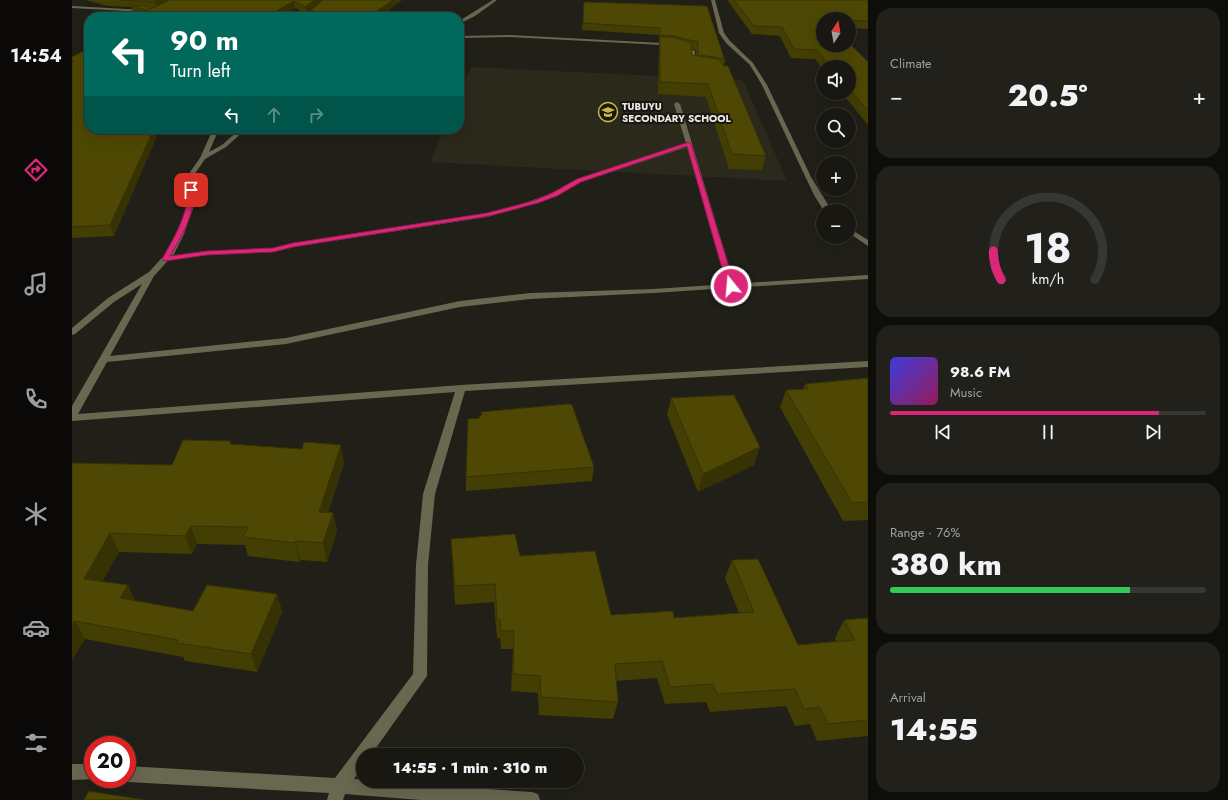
<!DOCTYPE html>
<meta charset="utf-8">
<style>
:root{--surface:#181712;--page:#21201b;--text:#f1f3f6;--muted:#9f9f9f;--line:#363632;--accent:#db2777}
body{margin:0;font-family:Jost,sans-serif;background:var(--page);color:var(--text);height:100vh;display:flex;flex-direction:column;font-size:15px;white-space:nowrap}
*{box-sizing:border-box;margin:0}
p{font-size:13px;color:var(--muted)}
.icon{flex:none;width:22px;height:22px;fill:none;stroke:currentColor;stroke-width:2;stroke-linecap:round;stroke-linejoin:round}
.map{position:relative;flex:1;overflow:hidden}
.panel{display:flex;flex-direction:column;gap:8px;padding:8px;background:#0d0d0a;width:360px}
.panel>*{flex:none}
.guide{position:absolute;left:12px;top:12px;width:380px;height:122px;border-radius:16px;box-shadow:0 4px 16px #0002,0 0 0 1px var(--line);background:#00695c;color:#fff;overflow:hidden}
.needle{width:26px;rotate:11deg}
.fabs{position:absolute;left:744px;top:12px;display:grid;gap:8px}
.fabs a{display:grid;place-items:center;width:40px;height:40px;border-radius:50%;background:var(--surface);box-shadow:0 4px 16px #0002,0 0 0 1px var(--line);font-size:20px}
.speed{position:absolute;left:12px;top:736px;display:flex;gap:8px;font-size:20px;font-weight:700;text-align:center}
.speed>*{display:grid;place-content:center;width:52px;height:52px;border-radius:50%;background:var(--surface);box-shadow:0 4px 16px #0002,0 0 0 1px var(--line);line-height:1}
.speed .limit{border:6px solid #d22;background:#fff;color:#111}
.pin{position:absolute;display:grid;place-items:center;width:34px;height:34px;color:#fff;margin:-17px;border-radius:8px;box-shadow:0 2px 6px #0006}
.me{position:absolute;width:44px;margin:-22px;rotate:343deg;stroke-linejoin:round;filter:drop-shadow(0 0 3px #0008)}
.turn{display:flex;align-items:center;gap:14px;height:84px;padding:0 20px;font-size:18px}
.turn .icon{width:52px;height:52px;stroke-width:2.5}
.turn b{display:block;font-size:28px;line-height:34px}
.lanes{display:flex;align-items:center;height:38px;padding:0 20px;background:#0003;justify-content:center;gap:20px;direction:ltr}
.lanes .off{opacity:.35}
.big{font-size:30px;font-weight:800;line-height:1.1}
.panel .tile{flex:1;display:flex;flex-direction:column;justify-content:center;gap:6px;min-width:0;padding:0 14px;border-radius:16px;background:var(--page)}
.panel .dial{align-items:center;gap:0}
.dial svg{height:104px;overflow:visible;fill:none;stroke:var(--line);stroke-width:7;stroke-linecap:round;text-anchor:middle}
.dial text{fill:var(--text);stroke:none}
.song{display:flex;align-items:center;gap:12px}
.cover{width:48px;height:48px;border-radius:6px;background:linear-gradient(135deg,hsl(240 70% 55%),hsl(330 70% 35%))}
.played{height:4px;border-radius:2px;background:linear-gradient(90deg,var(--accent) 85%,var(--line) 85%)}
.keys{display:flex;justify-content:space-around;direction:ltr}
.heat{display:flex;justify-content:space-between;align-items:center;font-size:22px;direction:ltr}
.charge{height:6px;border-radius:3px;background:linear-gradient(90deg,#34c759 76%,var(--line) 0)}
.trip{position:absolute;left:284px;top:748px;width:228px;height:40px;border-radius:20px;background:var(--surface);box-shadow:0 4px 16px #0002,0 0 0 1px var(--line);font-weight:800;line-height:40px;text-align:center}
main{display:flex;flex:1;min-height:0}
.menu{display:flex;flex-direction:column;width:72px;justify-content:space-around;align-items:center;background:#0a0907;color:var(--muted)}
.menu .icon{width:28px;height:28px}
.menu .current{color:var(--accent)}
.menu b{font-size:18px;color:var(--text)}
.map>svg:first-child{display:block}
.built{fill:#2a291b}
.lines{fill:none;stroke-linecap:round;stroke-linejoin:round}
.lane{fill:#69674f;fill-rule:evenodd}
.street{fill:#69674f;fill-rule:evenodd}
.wall{fill:#433e03;fill-rule:evenodd}
.shaded-wall{fill:#373203}
.building{fill:#4e4804;stroke:#373203}
.route{fill:#db2777;stroke:#8e194d}
.labels{text-anchor:middle;dominant-baseline:central;stroke-width:4;stroke-linejoin:round;paint-order:stroke}
.far-poi-label{font-size:10px;font-weight:bold;fill:#eaeae5;stroke:#17160f;text-anchor:start}
</style>
<main>
<nav class="menu">
<b>14:54</b>
<svg class="icon current" aria-label="directions" viewBox="0 0 24 24"><path d="M12 3l9 9-9 9-9-9zM9 14v-3h6M13 9l2 2-2 2"/></svg>
<svg class="icon" aria-label="music" viewBox="0 0 24 24"><path d="M9 18V5l10-2v13"/><circle cx="6" cy="18" r="3"/><circle cx="16" cy="16" r="3"/></svg>
<svg class="icon" aria-label="phone" viewBox="0 0 24 24"><path d="M5 4h4l2 5-3 2q2 4 5 5l2-3 5 2v4C11 20 4 13 5 4z"/></svg>
<svg class="icon" aria-label="climate" viewBox="0 0 24 24"><path d="M12 3v18M4 7l16 10M4 17L20 7"/></svg>
<svg class="icon" aria-label="car" viewBox="0 0 24 24"><path d="M5 17H2v-5l4-1 3-4h7l3 4 3 1v5h-3M9 17h6M6 11h13"/><circle cx="7" cy="17" r="2"/><circle cx="17" cy="17" r="2"/></svg>
<svg class="icon" aria-label="filters" viewBox="0 0 24 24"><path d="M4 7h16M4 17h16"/><circle cx="9" cy="7" r="2"/><circle cx="15" cy="17" r="2"/></svg>
</nav>
<div class="map">
<svg width="796" height="800" viewBox="0 0 796 800">
<rect width="100%" height="100%" fill="#201f18"/>
<path class="built" d="M399,67L671,80L715,181L358,162L372,129H387V95Z"/>
<g class="lines">
<path class="lane" d="M438,35L590,43L610,46L623,51V64L627,66L625,67L619,65V53L607,48L590,45L438,37L387,38V36Z
M605,102L608,104L663,286L662,288H656L655,286L615,147L509,182L485,195L445,209L415,217L221,247L201,252L135,255L93,261L89,259L93,257L135,251L201,248L221,243L415,213L441,207L481,193L505,180L614,143L602,104Z"/>
<path class="street" d="M254,0H258L237,17H233Z
M421,0H425L403,16L387,24V21Z
M639,0H643L652,33L658,41L681,63L695,85L739,177L760,211H752L742,195L690,85L678,65L654,43L647,33Z
M0,6L72,10L74,11L72,12L0,8Z
M141,129H147L137,152L150,145L168,129H174L154,147L133,159L122,175V206L112,234L102,254L82,276L38,356L214,338L388,301L458,293L581,289L796,275V279L581,293L458,299L388,307L214,344L35,362L6,414L389,385L796,361V367L393,391L363,494L356,565L355,676L299,755H291V766L282,779L291,780V781L460,792L466,794L468,800H349L273,794L271,800H255L257,793L55,782L49,780L55,779V766L263,778L341,674L344,565L351,494L383,392L0,421V406L70,284L42,302L3,334L0,335V328L36,298L77,272L96,251L116,206V175L128,158Z
M777,228L796,240V246L777,233Z
M0,764H21V779H23L0,780Z"/>
</g>
<path class="wall" d="M13,0H330L307,17H240L239,11L234,14L223,8L208,17H73L74,16L60,12L59,7L36,6Z
M655,0H796V29L777,28V19H751L796,62V125L770,93H777V67H751V70L743,59L719,58L708,36L680,34Z
M512,2L635,6L653,61L652,65L694,156L690,170L657,169L634,97L586,94L587,48V35L510,30ZM620,49L624,50V56L620,55Z
M15,49L17,129H84L83,132L84,138L42,236L0,238V57Z
M796,378V520L771,521L708,407L714,390L731,389L733,384Z
M599,398L682,465L626,492L595,415Z
M409,412L522,467L520,481L394,491V477L407,419V416L409,415Z
M158,441L159,444L272,463L256,512L261,513L265,531L255,562L228,560L227,562L176,556L173,545L125,544L120,554L47,552L30,582L56,585L63,601L121,611L205,594L210,612L185,672L113,661L111,657L13,639L0,660V463L100,465Z
M379,539L448,556L539,615L602,618L667,613L653,578L660,560L726,645L764,641L763,638L772,620L796,618V736L745,741L738,724L723,726L714,706L638,712L634,702L593,704L585,678L544,681L546,702L541,719L467,715L466,693L439,691L441,649H429L428,638H425L422,602L383,605L380,557Z"/>
<path class="shaded-wall" d="M87,0H103L85,8L83,2Z
M243,0H252L234,14L233,7Z
M321,0H330L307,17H299V15Z
M222,1L223,8L208,17H194Z
M78,129H84L83,132L84,138L42,236L38,225Z
M269,445L272,463L251,530L247,512Z
M688,447L682,465L626,492L631,474Z
M261,513L265,531L255,562L251,543Z
M119,526L125,544L120,554L113,536Z
M38,533L47,552L21,598L12,579Z
M223,541L228,560L227,562L223,543Z
M56,585L64,604L48,598Z
M205,594L210,612L185,672L179,654Z
M3,621L13,639L0,660V625Z"/>
<path class="building" d="M48,0H87L83,2Z
M98,0H243L233,7L222,1L194,17H73L83,12L58,6H74L78,9Z
M251,0H321L299,15L246,14L239,10Z
M662,0H796V21L777,20V19H751V45H777V43L796,62V111L777,88V67H759L745,50L722,49L710,27L682,26Z
M512,2L635,6L653,61L650,58L626,55V42L601,36L588,35V28L511,23Z
M588,37H601L619,43L620,55L646,59L652,66H656L694,156L660,154L636,84L588,82Z
M17,44V129H82L38,225L0,227V63L2,61H0V57L15,49L16,45Z
M796,378V502L780,503L714,390L736,389L733,384Z
M662,395L688,447L631,474L599,398Z
M495,404L500,405L522,467L394,477L396,419L408,418L407,416L410,415L409,412Z
M111,440L158,441V444L230,449L232,442L269,445L247,512L261,513L251,543L223,541V543L171,537L176,527L119,526L113,536L38,533L12,579L56,585L48,598L121,611L135,585L205,594L179,654L105,643L106,640L3,621L0,625V463L100,465Z
M443,534L448,556L523,551L539,615L601,611L602,618L682,612L660,560L686,559L726,645L783,640L772,620L796,618V720L756,724L748,707L732,709L723,689L645,694L641,684L598,687L590,661L543,664L546,702L469,697L468,676L441,674L442,631H429L428,620H425L423,584L383,586L379,539Z
M17,791L73,800H12Z"/>
<path class="route" d="M617,142L619,144L663,286L662,287L655,286L615,146L509,182L485,196L466,203L417,216L221,247L201,252L135,255L93,261L90,259C103,236 115,217 116,190L119,188L122,190C122,216 111,234 98,256L135,251L201,248L221,243L415,213L461,201L480,193L505,179Z"/>
<defs>
<g id="school-ring" transform="scale(1)"><circle r="9.5" fill="#17160f" stroke="#c7bb3c" stroke-width="1.5"/><path d="M0-5L7-2L0 1L-7-2ZM-4 1L0 2.5L4 1V4Q0 6-4 4Z" fill="#c7bb3c"/></g>
</defs>
<g fill-rule="evenodd">
<use href="#school-ring" x="536" y="112"/>
</g>
<g class="labels">
<g class="far-poi-label">
<text x="550" y="106">TUBUYU<tspan x="550" dy="12">SECONDARY SCHOOL</tspan></text>
</g>
</g>
</svg>
<div class="fabs">
<a><svg class="needle" viewBox="-14 -14 28 28"><path d="M0-13l5 13h-10z" fill="#e53935"/><path d="M0 13l5-13h-10z" fill="#9f9f9f"/></svg></a>
<a><svg class="icon" aria-label="sound" viewBox="0 0 24 24"><path d="M4 9h4l5-4v14l-5-4H4zM17 9q2 3 0 6"/></svg></a>
<a><svg class="icon" aria-label="search" viewBox="0 0 24 24"><circle cx="10" cy="10" r="6"/><path d="M15 15l6 6"/></svg></a>
<a>+</a>
<a>−</a>
</div>
<div class="speed"><div class="limit">20</div></div>
<div class="pin" style="left:119px;top:190px;background:#d93025"><svg class="icon" aria-label="arrive" viewBox="0 0 24 24"><path d="M6 21V4h12l-3 4 3 4H6"/></svg></div>
<svg class="me" style="left:659px;top:286px" viewBox="-20 -20 40 40"><circle r="17" fill="#db2777" stroke="#fff" stroke-width="3"/><path d="M0-11L8 9 0 5-8 9z" fill="#fff"/></svg>
<div class="trip">14:55 · 1 min · 310 m</div>
<div class="guide">
<div class="turn"><svg class="icon" aria-label="left" viewBox="0 0 24 24"><path d="M17 20v-9H6M10 6l-5 5 5 5"/></svg><div><b>90 m</b>Turn left</div></div>
<div class="lanes"><svg class="icon" aria-label="left" viewBox="0 0 24 24"><path d="M17 20v-9H6M10 6l-5 5 5 5"/></svg><svg class="icon off" aria-label="ahead" viewBox="0 0 24 24"><path d="M12 20V5M6 11l6-6 6 6"/></svg><svg class="icon off" aria-label="right" viewBox="0 0 24 24"><path d="M7 20v-9h11M14 6l5 5-5 5"/></svg></div>
</div>
</div>
<section class="panel">
<div class="tile"><p>Climate</p>
<div class="heat"><a>−</a><b class="big">20.5°</b><a>+</a></div>
</div>
<div class="tile dial"><svg viewBox="0 0 100 80">
<path d="M14 69A42 42 0 1 1 86 69"/>
<path d="M14 69A42 42 0 0 1 8 47" stroke="#db2777"/>
<text x="50" y="56" font-size="32" font-weight="700">18</text>
<text x="50" y="72" font-size="11">km/h</text>
</svg></div>
<div class="tile">
<div class="song"><i class="cover"></i><div><b>98.6 FM</b><p>Music</p></div></div>
<div class="played"></div>
<div class="keys"><svg class="icon" aria-label="previous" viewBox="0 0 24 24"><path d="M18 5L8 12l10 7zM5 5v14"/></svg><svg class="icon" aria-label="pause" viewBox="0 0 24 24"><path d="M8 5v14M16 5v14"/></svg><svg class="icon" aria-label="next" viewBox="0 0 24 24"><path d="M6 5l10 7-10 7zM19 5v14"/></svg></div>
</div>
<div class="tile"><p>Range · 76%</p><b class="big">380 km</b><div class="charge"></div></div>
<div class="tile"><p>Arrival</p><b class="big">14:55</b></div>
</section>
</main>
